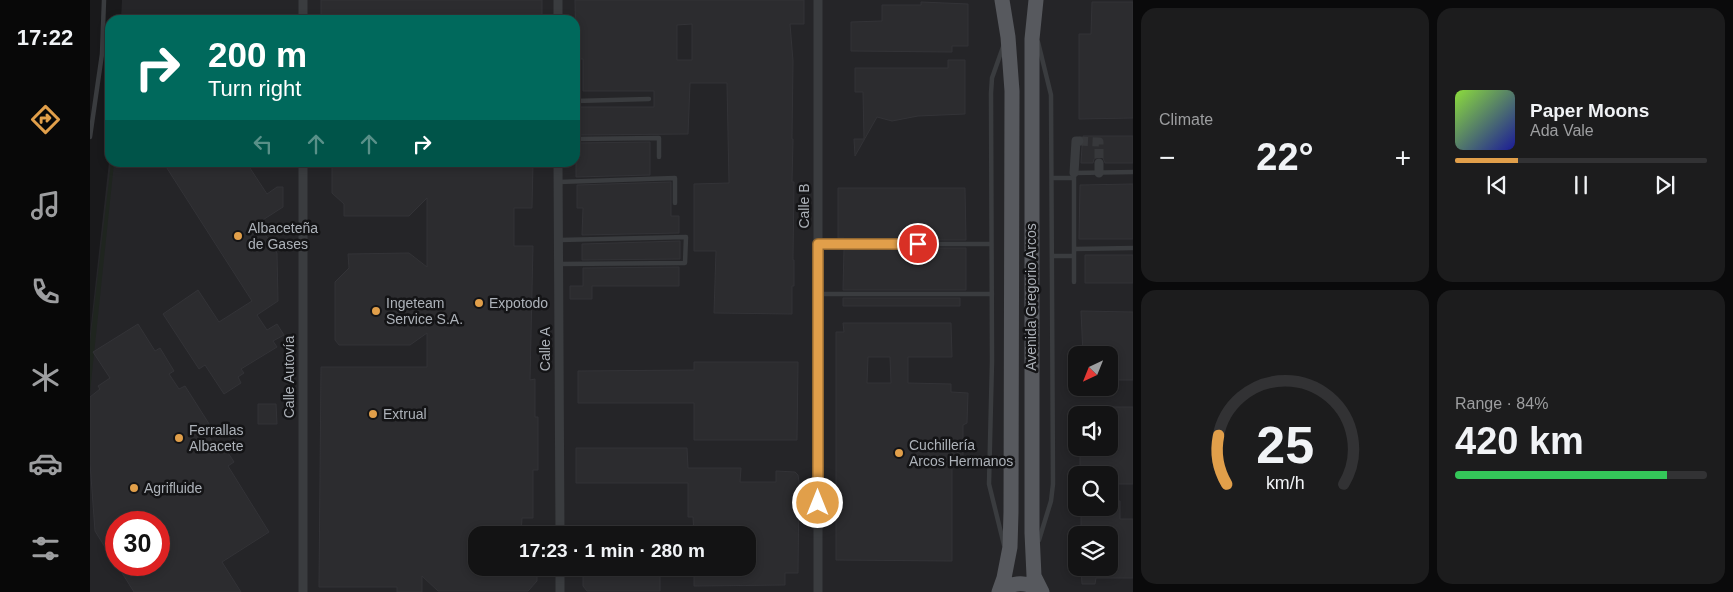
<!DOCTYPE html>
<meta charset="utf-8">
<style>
:root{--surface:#131314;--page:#1c1c1d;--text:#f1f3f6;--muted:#9d9ea0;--line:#323234;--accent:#e19f4a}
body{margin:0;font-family:Helvetica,sans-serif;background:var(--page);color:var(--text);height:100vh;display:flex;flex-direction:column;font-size:19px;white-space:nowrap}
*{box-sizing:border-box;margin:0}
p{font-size:16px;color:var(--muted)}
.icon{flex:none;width:28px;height:28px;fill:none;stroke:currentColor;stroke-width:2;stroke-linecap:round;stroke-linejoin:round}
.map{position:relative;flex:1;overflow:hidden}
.panel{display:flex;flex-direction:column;gap:8px;padding:8px;background:#0a0a0b;width:600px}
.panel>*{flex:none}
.banner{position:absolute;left:15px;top:15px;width:475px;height:152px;border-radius:15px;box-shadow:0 2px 8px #0003,0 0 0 1px var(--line);background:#00695c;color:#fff;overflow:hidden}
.needle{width:32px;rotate:223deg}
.tools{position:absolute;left:978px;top:346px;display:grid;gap:10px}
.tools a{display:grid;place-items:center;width:50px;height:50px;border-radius:10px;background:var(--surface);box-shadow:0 2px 8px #0003,0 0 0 1px var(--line);font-size:25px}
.speed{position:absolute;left:15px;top:511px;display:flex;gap:10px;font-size:25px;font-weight:700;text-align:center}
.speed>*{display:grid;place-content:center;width:65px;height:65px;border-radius:50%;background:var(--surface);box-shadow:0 2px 8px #0003,0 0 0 1px var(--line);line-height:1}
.speed .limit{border:8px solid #d22;background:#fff;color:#111}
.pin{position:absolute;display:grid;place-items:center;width:42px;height:42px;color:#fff;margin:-21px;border:2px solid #fff;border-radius:50%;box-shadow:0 1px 5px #0007}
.me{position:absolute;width:55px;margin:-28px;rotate:0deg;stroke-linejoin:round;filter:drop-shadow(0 0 4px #0008)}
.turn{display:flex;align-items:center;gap:18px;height:105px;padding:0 20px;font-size:22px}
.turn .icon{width:65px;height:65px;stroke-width:2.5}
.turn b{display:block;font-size:35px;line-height:42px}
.lanes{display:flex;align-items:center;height:48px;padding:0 20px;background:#0003;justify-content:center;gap:25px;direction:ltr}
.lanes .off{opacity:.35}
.big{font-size:38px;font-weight:700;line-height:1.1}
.panel .card{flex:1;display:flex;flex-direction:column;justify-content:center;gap:8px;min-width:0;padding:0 18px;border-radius:15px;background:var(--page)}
.panel .dial{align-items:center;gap:0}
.dial svg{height:130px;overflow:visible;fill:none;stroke:var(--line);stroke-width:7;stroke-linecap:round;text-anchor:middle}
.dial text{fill:var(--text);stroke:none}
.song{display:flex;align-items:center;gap:15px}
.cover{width:60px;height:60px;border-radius:8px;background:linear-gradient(135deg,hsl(90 70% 55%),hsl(240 70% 35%))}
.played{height:5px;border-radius:2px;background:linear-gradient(90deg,var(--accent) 25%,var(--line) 25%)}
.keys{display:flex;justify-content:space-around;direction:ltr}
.heat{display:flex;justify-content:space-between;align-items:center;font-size:28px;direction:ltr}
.charge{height:8px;border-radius:4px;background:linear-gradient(90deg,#34c759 84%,var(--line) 0)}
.panel .tiles{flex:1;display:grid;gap:8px;grid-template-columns:repeat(2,1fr)}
.trip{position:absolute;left:378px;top:526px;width:288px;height:50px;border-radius:15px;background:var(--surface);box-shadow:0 2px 8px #0003,0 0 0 1px var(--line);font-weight:700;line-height:50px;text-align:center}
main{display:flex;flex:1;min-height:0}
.dock{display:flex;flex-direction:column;width:90px;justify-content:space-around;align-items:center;background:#080808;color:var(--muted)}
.dock .icon{width:35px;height:35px}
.dock .current{color:var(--accent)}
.dock b{font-size:22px;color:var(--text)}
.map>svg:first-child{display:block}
.built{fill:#252528;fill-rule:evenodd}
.green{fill:#1f251f}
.building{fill:#2c2c2f;stroke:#333337;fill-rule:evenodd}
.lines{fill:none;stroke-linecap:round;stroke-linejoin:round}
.minor-tunnel{stroke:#37383b;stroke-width:9;stroke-dasharray:9 4.5;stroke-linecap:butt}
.service{stroke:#3a3c3f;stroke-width:4.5}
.minor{stroke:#3a3c3f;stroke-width:9}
.primary{stroke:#57595e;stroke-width:15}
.route-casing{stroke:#926730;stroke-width:12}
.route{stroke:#e19f4a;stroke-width:9}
.poi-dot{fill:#e19f4a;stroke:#141416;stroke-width:2}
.labels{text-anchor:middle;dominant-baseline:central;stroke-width:5;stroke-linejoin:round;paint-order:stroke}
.street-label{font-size:14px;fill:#adb2b9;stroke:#141416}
.poi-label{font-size:14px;fill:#adb2b9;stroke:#141416;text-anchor:start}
</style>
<main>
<nav class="dock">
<b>17:22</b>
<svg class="icon current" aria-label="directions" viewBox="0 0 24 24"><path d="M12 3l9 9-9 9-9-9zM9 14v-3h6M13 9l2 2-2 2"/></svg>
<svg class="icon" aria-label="music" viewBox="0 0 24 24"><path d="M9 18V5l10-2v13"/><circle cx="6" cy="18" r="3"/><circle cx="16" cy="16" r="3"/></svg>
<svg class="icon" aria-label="phone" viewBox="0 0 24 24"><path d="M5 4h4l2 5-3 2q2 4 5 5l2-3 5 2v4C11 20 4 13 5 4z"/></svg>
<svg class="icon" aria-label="climate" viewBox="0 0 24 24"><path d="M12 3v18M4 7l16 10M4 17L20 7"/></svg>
<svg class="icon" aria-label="car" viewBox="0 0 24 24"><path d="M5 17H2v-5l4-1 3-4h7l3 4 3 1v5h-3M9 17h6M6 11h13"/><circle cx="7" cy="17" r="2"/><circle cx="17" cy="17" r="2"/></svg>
<svg class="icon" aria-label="filters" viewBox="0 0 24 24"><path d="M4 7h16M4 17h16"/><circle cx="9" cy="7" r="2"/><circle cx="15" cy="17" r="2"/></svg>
</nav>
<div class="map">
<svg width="1043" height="592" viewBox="0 0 1043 592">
<rect width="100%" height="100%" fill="#19191b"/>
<path class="built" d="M32,0H1043V592H0V333L20,153V162H485V20H31ZM986,355H1019V388H986ZM986,415H1019V448H986ZM986,475H1019V508H986ZM26,522H69V565H26ZM386,535H656V568H386ZM986,535H1019V568H986Z"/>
<path class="green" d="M21,163H24L0,392V343Z"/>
<path class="building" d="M231,0H452V20H231Z
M485,0H714V24H700L703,61L702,139H703L702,182H704L703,260H704V286H702V314L624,313L626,251H604V184L639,183L637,83H600L598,134L486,135L485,107H564V91H493V59H486ZM602,24V60H587V25Z
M831,2L878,4V46H862V52L761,51V22L792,21V5H831Z
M1002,2H1043V118L989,119V34H1001Z
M858,60H875V114L828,116L802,121L787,117L765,156L764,139H774L773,92H765V68H858Z
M993,136H1043V163H1015L1013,158L1009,157L1004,159L1003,163H991L992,146L995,141Z
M560,142V175L486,177V143Z
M73,162H156L177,194L187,187H193V207L168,223L187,253L188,301L167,315L177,330L187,324L194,335L183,341L187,347L151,369L154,373L148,377L151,383L134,394L115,365L109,369L73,314L108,290L129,322L162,301Z
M242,162H443L442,208H424V246H443L440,380L445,379V417H448V470H443V518H432L431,535H386V568H435V571H447V581L438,591H348L332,576V592H307V587H229L231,367H337V333L320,345H249L245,340V282L259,268L258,254L319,253L337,267V198L319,216H254V204L242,193Z
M581,182V216H589V233L492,235L493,208H487V185Z
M1043,184V239H989L990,185Z
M748,188H875L876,240H754V238H748Z
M590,241V259L492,260V244Z
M754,248H876V290H753Z
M995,255H1043V283H995Z
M589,267V286H502V299H480V286H493V268Z
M753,298H870V306H753Z
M991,311L1043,312V380H1019V355H993Z
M753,323H861L862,357H818V383L861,384V392L878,393L877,423L873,425V463H862V561L746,560V332H754ZM778,357H800L801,383H777Z
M48,324L65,351L70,348L84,371L79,374L89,389L95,386L123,430L117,433L125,446L131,442L144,462L138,466L179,532L132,562L151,592H44L27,565H69V522H26V565L5,531L0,463V397L10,389L8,386L20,378L3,352Z
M604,362H708L707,440H604V403H488V371L604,370Z
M168,404H186L187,424H168Z
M990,407H1043V484H1019V475H990V448H1019V415H990Z
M486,448H597L598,468H651L650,482H686V471L705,472L708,475L709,482L708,573H695V585L604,586V568H656V535H604L603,517H598V483H486Z
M1019,500L1030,501V519H1043V578H1006L1005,584H992L991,568H1019V535H991V508H1019Z
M493,568H570V591H497L493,586Z"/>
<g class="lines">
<path class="minor-tunnel" d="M989,141L1009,142V163"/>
<path class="service" d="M948,42L961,95L963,484L961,501L949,540
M913,47L902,78L901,93L902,361L899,484L914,545
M485,101L559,99
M0,137L12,54L14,0
M485,139L569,138V157
M1043,172L984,173V249L1043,248
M962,178H984
M468,182L585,178V203
M728,244H901
M984,249V282
M962,256H984
M468,264L595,263L596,237L469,240
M728,294H902"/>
<path class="minor" d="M213,0V20
M468,0V20
M213,162V592
M468,162L470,535
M1009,163V173
M984,173L986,141H989
M470,568V592
M728,592V0"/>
<path class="primary" d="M946,0L942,39V533L944,576L952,592
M909,592L914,578L920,547L921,512L922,91L918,37L912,0
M909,592C922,582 938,580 951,592"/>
</g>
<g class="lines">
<g class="route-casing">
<path id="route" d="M728,503V244H828"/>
</g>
<use href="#route" class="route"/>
</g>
<g class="poi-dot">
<circle cx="148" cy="236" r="5"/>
<circle cx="389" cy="303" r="5"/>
<circle cx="286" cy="311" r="5"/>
<circle cx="283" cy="414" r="5"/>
<circle cx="89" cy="438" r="5"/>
<circle cx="809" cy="453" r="5"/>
<circle cx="44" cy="488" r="5"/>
</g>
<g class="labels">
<g class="street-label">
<text transform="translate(714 206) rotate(-90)">Calle B</text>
<text transform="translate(941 297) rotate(-90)">Avenida Gregorio Arcos</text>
<text transform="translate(455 349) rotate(-90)">Calle A</text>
<text transform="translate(199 377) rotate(-90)">Calle Autovía</text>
</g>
<g class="poi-label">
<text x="158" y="228">Albaceteña<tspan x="158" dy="16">de Gases</tspan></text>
<text x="296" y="303">Ingeteam<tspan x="296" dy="16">Service S.A.</tspan></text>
<text x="399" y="303">Expotodo</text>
<text x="293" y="414">Extrual</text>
<text x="99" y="430">Ferrallas<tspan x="99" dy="16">Albacete</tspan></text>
<text x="819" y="445">Cuchillería<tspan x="819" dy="16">Arcos Hermanos</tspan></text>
<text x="54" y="488">Agrifluide</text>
</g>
</g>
</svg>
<div class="tools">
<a><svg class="needle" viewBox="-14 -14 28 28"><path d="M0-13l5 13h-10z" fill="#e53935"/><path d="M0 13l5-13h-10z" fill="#9d9ea0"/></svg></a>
<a><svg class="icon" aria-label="sound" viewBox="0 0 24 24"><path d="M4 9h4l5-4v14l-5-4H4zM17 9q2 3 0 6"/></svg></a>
<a><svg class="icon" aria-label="search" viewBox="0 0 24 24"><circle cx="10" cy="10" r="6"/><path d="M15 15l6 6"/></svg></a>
<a><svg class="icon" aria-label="layers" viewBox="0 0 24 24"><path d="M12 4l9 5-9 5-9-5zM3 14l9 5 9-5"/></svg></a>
</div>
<div class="speed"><div class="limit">30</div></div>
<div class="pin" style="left:828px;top:244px;background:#d93025"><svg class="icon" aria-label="arrive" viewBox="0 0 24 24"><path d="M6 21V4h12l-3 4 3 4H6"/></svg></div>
<svg class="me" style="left:728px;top:503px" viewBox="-20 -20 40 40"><circle r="17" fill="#e19f4a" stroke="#fff" stroke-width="3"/><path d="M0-11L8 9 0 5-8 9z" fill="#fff"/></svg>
<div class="trip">17:23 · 1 min · 280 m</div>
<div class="banner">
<div class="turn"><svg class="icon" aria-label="right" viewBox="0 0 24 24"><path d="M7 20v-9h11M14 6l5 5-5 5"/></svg><div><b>200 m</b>Turn right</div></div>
<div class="lanes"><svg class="icon off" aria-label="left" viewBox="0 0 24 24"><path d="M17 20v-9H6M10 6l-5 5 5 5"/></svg><svg class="icon off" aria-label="ahead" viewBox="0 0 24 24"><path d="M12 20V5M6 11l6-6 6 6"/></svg><svg class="icon off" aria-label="ahead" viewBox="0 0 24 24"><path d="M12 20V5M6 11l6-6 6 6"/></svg><svg class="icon" aria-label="right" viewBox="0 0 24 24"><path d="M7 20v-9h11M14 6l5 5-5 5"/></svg></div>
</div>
</div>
<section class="panel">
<div class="tiles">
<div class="card"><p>Climate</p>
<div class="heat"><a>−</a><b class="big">22°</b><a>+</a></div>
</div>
<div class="card">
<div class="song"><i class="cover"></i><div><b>Paper Moons</b><p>Ada Vale</p></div></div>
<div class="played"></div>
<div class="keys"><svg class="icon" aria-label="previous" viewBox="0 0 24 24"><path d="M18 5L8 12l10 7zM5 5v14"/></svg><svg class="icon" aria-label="pause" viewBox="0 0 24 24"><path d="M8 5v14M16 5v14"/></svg><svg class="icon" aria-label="next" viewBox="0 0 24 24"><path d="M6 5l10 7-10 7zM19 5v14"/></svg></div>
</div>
<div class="card dial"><svg viewBox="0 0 100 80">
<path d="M14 69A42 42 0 1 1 86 69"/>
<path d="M14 69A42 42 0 0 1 9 39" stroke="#e19f4a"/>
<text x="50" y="56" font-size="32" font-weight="700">25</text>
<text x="50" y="72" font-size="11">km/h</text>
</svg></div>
<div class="card"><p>Range · 84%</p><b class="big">420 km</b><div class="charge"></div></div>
</div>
</section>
</main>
